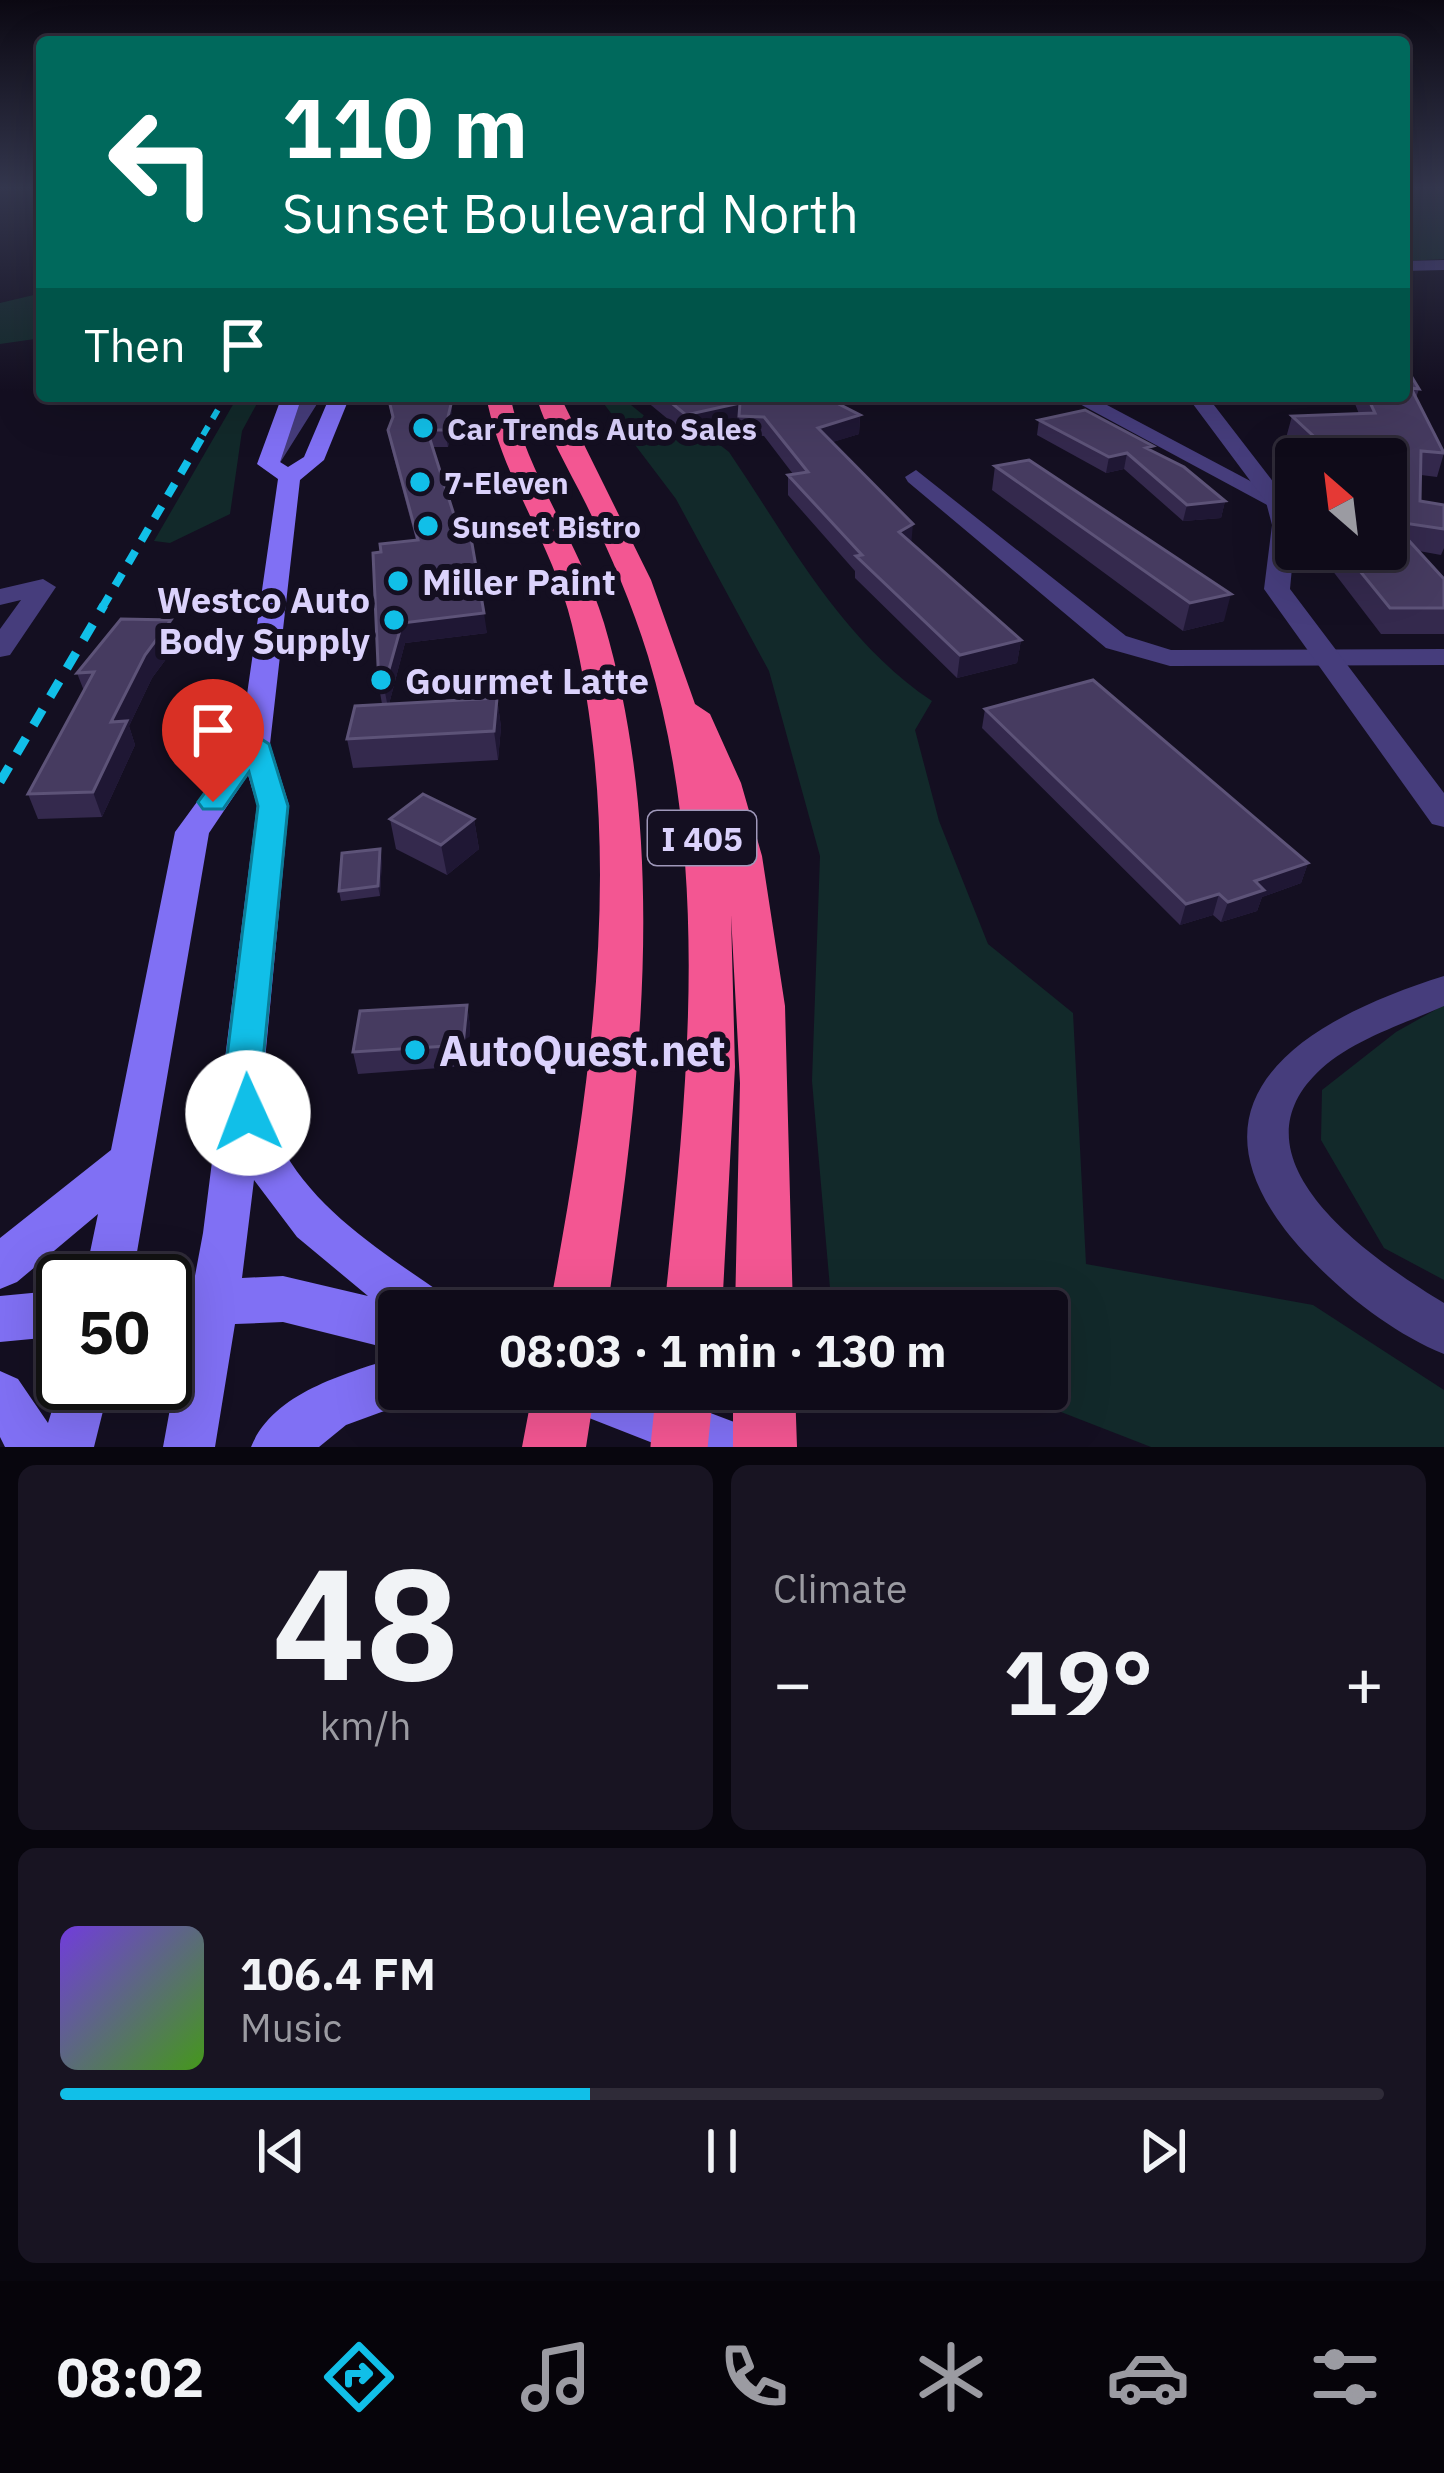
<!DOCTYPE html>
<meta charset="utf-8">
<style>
:root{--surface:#0f0b19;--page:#181422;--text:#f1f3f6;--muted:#9b9ba2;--line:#2f2b38;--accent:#11bfe8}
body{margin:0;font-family:"IBM Plex Sans",sans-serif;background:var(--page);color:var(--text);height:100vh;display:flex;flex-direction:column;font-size:45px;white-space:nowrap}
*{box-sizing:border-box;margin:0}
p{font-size:39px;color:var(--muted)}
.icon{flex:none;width:66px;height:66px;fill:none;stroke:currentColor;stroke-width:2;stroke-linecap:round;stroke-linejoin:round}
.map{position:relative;height:1447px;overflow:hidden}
.panel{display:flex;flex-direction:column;gap:18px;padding:18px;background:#08060e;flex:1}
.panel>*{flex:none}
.hud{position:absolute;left:36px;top:36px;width:1374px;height:366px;border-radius:12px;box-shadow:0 12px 48px #0002,0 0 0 3px var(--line);background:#00695c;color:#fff;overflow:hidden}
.needle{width:78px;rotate:332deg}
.tools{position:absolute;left:1275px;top:438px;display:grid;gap:24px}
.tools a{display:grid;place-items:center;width:132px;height:132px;border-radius:12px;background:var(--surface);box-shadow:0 12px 48px #0002,0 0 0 3px var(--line);font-size:60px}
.speed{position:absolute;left:36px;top:1254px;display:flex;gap:24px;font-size:60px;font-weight:700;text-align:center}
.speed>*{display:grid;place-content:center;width:156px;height:156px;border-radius:50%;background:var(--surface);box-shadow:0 12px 48px #0002,0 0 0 3px var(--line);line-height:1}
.speed .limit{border:6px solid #111;border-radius:18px;background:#fff;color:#111}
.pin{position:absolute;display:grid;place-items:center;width:102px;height:102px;color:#fff;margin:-123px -51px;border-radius:50% 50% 50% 0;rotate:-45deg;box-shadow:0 0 12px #0007}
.pin .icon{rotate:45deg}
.me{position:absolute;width:132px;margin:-66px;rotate:358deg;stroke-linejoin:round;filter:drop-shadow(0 0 9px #0008)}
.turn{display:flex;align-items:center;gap:42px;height:252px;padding:0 48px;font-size:54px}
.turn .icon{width:156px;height:156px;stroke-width:2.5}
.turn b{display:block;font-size:84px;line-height:102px}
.then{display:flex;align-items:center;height:114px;padding:0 48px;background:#0003;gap:24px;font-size:45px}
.big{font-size:90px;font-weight:800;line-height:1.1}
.panel .card{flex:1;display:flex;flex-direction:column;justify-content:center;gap:18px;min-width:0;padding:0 42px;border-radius:18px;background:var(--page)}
.panel .dial{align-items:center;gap:0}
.dial b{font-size:156px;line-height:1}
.song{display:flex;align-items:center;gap:36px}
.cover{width:144px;height:144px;border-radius:18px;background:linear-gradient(135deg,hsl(260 70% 55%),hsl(100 70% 35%))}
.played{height:12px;border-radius:6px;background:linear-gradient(90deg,var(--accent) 40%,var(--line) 40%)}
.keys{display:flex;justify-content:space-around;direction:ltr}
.heat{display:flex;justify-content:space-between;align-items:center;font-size:66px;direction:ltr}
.panel .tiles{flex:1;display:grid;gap:18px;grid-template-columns:1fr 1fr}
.card:last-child{grid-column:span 2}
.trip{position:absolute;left:378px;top:1290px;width:690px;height:120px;border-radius:12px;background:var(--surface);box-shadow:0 12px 48px #0002,0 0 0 3px var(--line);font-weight:800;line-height:120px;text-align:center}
.menu{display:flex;height:192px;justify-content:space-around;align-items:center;background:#06040a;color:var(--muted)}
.menu .icon{width:84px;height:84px}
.menu .selected{color:var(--accent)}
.menu b{font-size:54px;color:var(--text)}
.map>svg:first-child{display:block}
.green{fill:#12292a}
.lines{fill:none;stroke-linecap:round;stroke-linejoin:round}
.minor{fill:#463d7c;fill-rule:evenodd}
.tertiary{fill:#463d7c;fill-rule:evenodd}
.secondary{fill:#8070f4;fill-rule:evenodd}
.motorway{fill:#f35692;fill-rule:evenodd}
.rail-far2{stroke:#11bfe8;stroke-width:6;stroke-dasharray:10 9;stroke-linecap:butt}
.rail-far1{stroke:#11bfe8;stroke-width:8;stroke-dasharray:14 12;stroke-linecap:butt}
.rail{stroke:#11bfe8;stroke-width:9;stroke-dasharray:18 15;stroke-linecap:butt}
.motorway-bridge{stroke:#f35692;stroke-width:57}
.wall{fill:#34294d}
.shaded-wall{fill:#1f1734}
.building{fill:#463b60;stroke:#5d5378;stroke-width:3}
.route{fill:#11bfe8;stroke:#0b7c97;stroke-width:3}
.poi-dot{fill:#11bfe8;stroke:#140f21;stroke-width:4.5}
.labels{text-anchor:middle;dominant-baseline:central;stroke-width:12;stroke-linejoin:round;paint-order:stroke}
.far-poi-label{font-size:30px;font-weight:bold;fill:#dbd2fc;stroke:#140f21;text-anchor:start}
.shield{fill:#140f21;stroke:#9f98ba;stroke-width:3}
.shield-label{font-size:33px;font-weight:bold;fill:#dbd2fc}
.poi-label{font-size:36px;font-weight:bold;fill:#dbd2fc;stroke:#140f21;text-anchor:start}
.near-poi-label{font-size:42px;font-weight:bold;fill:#dbd2fc;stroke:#140f21;text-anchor:start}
</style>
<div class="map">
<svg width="1444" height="1447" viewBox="0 0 1444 1447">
<rect width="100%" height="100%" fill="#140f21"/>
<path class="green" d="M1415,188H1444V259L1404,261V192Z
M42,293V338L0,344V303Z
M238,396H261L242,431L230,514L170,543L154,541Z
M598,396H620L674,440L706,434L729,452C790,542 841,640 932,701L915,730L939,821L988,944L1073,1013L1086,1264L1313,1305L1444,1390V1447H1151L1002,1389H1047V1311H832L812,1081L820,856L769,671L676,499Z
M1444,1005V1280L1384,1248L1321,1140L1322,1090L1396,1032Z"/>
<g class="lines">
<path class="minor" d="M1065,396H1090L1288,501L1285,506H1269Z
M916,470L1126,636L1171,650L1444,649V665L1170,666L1106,648L908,482L905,477Z"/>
<path class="tertiary" d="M1444,260V270L1404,271V261Z
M302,396H322L278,466H262L259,461Z
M1187,396H1207L1288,501L1296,525L1290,589L1444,793V827L1432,824L1264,589L1272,525L1266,502Z
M43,579L56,587L10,655L0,657V629L21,600L0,605V589Z
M1444,976V1006C1404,1024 1354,1039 1321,1069C1223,1159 1373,1260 1444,1303V1354C1392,1333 1341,1292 1304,1252C1167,1102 1303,1020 1444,976Z"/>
<path class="secondary" d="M282,396H302L280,462L288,467L304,457L330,396H350L324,460L300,480L270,744L289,805L262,1092C272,1112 274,1134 285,1153C321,1215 387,1255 444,1295L451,1311H399V1351L283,1322L235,1324L215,1447H163L185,1327L165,1328V1282L194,1281L203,1233L257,805L248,775L209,833L132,1281H84L98,1214L17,1282L0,1289V1238L111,1150L175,832L240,743L278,479L257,464ZM254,1180L297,1237L368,1296L283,1276L242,1278Z
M63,1290V1336L0,1342V1296Z
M399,1356V1389H421L417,1399L346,1425L319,1447H251C274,1391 347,1374 399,1356Z
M0,1371L18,1379L48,1423L63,1375V1383H110L94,1447H5L0,1437Z
M553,1389H647L750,1428L757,1447H663L561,1407Z"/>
<path class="motorway" d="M486,396H510C528,477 580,544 604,623C670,846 640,1085 607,1311H549C591,1086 627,852 572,625C553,545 502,478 486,396Z
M536,396H560L651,580L695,704L710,714L741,783L762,856L785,1006L793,1311H735L740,1083L731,915L735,1067L722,1311H664C687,1095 712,868 648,656C632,604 610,553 586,504C568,468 548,435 536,396Z
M533,1389H595L586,1447H522Z
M733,1389H795L797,1447H733Z"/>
<path class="rail-far2" d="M203,435L226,396"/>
<path class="rail-far1" d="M102,608L205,432"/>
<path class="rail" d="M0,782L104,605"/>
<path class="motorway-bridge" d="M679,1447L685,1389"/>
</g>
<path class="wall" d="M1404,364L1419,389L1416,398L1444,453L1437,477L1421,475L1420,501L1444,505V548L1441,555L1419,551L1444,579V634H1381L1332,570L1339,549H1386V459H1308L1286,438L1292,416L1359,414L1352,396H1404Z
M387,396H446L451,404L453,421L448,447H433L487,633L405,643L389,704L497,698L501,727L498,760L353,768L347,739L382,704L379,687L381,552L416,540L391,447L388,430L392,419Z
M640,396H823L860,415L859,434L832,442L912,543L1021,640L1017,663L957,678L855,578V571L788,495V475L793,474L764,436L739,435V422L686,434Z
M1039,420L1152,451L1225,501L1221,518L1183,521L1124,469L1106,473L1037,435Z
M995,466L1224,621L1183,631L992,490Z
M178,643L152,678L129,726L135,745L102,817L38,819L28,794L84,691L77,673Z
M985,709L1308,863L1301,883L1262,897L1257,911L1221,922L1213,915L1180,925L982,728Z
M390,819H474L479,849L447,875L396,849Z
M382,859L380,896L341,901L339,891Z
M467,1005L470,1026L467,1066L358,1074L353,1052Z"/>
<path class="shaded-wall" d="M740,403L739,422L686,434V415Z
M451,404L453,421L448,447L445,430Z
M860,415L859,434L817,447L818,428Z
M1127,453L1124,469L1106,473L1109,457Z
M1225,501L1221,518L1183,521L1187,505Z
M913,524L911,546L899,532Z
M1231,594L1224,621L1183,631L1190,603Z
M484,613L487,633L405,643L388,708L384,687L402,623Z
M171,620L178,643L152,678L129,726L135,745L102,817L93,792L111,722L145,655Z
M1021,640L1017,663L957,678L960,655Z
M497,698L501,727L498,760L494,731Z
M474,819L479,849L447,875L441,845Z
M380,849L382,859L380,896L378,886Z
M1308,863L1301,883L1262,897L1257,911L1221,922L1228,902L1255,881Z
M1219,894L1213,915L1180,925L1186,904Z
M467,1005L470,1026L467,1066L463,1045Z"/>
<path class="building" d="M1404,364L1419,389L1411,388L1444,453L1421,451L1420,501L1444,505V529L1391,521L1444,579V608H1390L1342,549H1386V459H1363V455L1335,456L1292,416L1375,413L1367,396H1404Z
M388,396H446L451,404L445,430H427L455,518L463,517L471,538L484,613L402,623L384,687H379L373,553L381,552L380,544L418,540L388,430L393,417Z
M663,396H823L860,415L818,428L913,524L899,532L1021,640L960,655L856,556L862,555L788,475L808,472L764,417L739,416L740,403L686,415Z
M1085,410L1153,446L1146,448L1184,467L1225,501L1187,505L1127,453L1109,457L1039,420Z
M1029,460L1231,594L1190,603L995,466Z
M121,619L171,620L145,655L111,722L127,721L93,792L28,794L94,672L77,673Z
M1093,680L1308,863L1255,881L1264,890L1228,902L1219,894L1186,904L985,709Z
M497,698L494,731L347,739L355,706Z
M423,794L474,819L441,845L390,819Z
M380,849L378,886L339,891L342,853Z
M467,1005L463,1045L353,1052L360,1011Z"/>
<linearGradient id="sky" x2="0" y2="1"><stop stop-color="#0b0812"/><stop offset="0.48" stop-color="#34374e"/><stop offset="1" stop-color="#34374e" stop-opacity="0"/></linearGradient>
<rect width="1444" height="391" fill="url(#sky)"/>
<path class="route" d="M255,735L269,744L288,806L261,1081L267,1113L261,1125L248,1129L234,1125L224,1081L258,806L249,772L223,809H203L198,802L245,738Z"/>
<g class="poi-dot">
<circle cx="423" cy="428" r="12"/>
<circle cx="420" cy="482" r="12"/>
<circle cx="428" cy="526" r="12"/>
<circle cx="398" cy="581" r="12"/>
<circle cx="394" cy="620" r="12"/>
<circle cx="381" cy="680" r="12"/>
<circle cx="415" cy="1050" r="12"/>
</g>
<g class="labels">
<g class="far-poi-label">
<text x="447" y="428">Car Trends Auto Sales</text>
<text x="444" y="482">7-Eleven</text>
<text x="452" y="526">Sunset Bistro</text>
</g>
<rect class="shield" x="648" y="811" width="108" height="54" rx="9"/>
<g class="shield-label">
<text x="702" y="838">I 405</text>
</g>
<g class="poi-label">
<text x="422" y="581">Miller Paint</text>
<text x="370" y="599" text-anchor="end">Westco Auto<tspan x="370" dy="41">Body Supply</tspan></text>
<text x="405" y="680">Gourmet Latte</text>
</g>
<g class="near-poi-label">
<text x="439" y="1050">AutoQuest.net</text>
</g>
</g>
</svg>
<div class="tools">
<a><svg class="needle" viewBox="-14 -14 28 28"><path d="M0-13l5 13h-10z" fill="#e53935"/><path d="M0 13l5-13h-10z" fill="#9b9ba2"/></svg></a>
</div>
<div class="speed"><div class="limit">50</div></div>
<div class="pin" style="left:213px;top:802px;background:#d93025"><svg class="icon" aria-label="arrive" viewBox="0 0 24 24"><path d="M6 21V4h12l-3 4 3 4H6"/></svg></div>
<svg class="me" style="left:248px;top:1113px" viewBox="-20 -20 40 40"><circle r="19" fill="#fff"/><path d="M0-13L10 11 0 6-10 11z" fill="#11bfe8"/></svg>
<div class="trip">08:03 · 1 min · 130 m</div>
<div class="hud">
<div class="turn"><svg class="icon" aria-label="left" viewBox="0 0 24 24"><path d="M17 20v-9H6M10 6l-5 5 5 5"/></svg><div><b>110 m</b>Sunset Boulevard North</div></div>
<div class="then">Then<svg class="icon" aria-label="arrive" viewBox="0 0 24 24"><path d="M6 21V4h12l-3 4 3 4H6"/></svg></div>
</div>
</div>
<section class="panel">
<div class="tiles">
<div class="card dial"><b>48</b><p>km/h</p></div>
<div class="card"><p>Climate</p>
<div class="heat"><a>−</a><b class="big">19°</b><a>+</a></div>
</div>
<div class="card">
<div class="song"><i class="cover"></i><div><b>106.4 FM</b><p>Music</p></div></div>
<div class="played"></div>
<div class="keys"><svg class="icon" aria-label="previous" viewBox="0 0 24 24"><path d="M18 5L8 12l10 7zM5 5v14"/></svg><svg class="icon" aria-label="pause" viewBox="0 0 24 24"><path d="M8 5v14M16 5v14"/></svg><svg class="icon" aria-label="next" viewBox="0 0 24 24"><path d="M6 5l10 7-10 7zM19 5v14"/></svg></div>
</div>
</div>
</section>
<nav class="menu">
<b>08:02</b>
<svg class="icon selected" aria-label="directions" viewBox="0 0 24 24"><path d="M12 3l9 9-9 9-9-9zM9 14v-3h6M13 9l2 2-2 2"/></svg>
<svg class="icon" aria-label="music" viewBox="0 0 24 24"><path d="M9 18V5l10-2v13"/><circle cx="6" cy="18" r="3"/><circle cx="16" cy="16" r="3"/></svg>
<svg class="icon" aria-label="phone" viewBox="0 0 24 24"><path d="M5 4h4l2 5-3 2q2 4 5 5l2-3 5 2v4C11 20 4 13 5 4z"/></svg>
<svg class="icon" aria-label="climate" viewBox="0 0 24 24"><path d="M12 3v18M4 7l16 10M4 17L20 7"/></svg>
<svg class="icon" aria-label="car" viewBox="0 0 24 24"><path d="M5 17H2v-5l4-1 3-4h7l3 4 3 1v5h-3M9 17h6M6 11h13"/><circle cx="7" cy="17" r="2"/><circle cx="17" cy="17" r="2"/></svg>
<svg class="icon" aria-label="filters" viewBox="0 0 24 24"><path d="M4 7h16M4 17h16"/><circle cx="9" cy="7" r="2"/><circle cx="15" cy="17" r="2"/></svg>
</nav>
